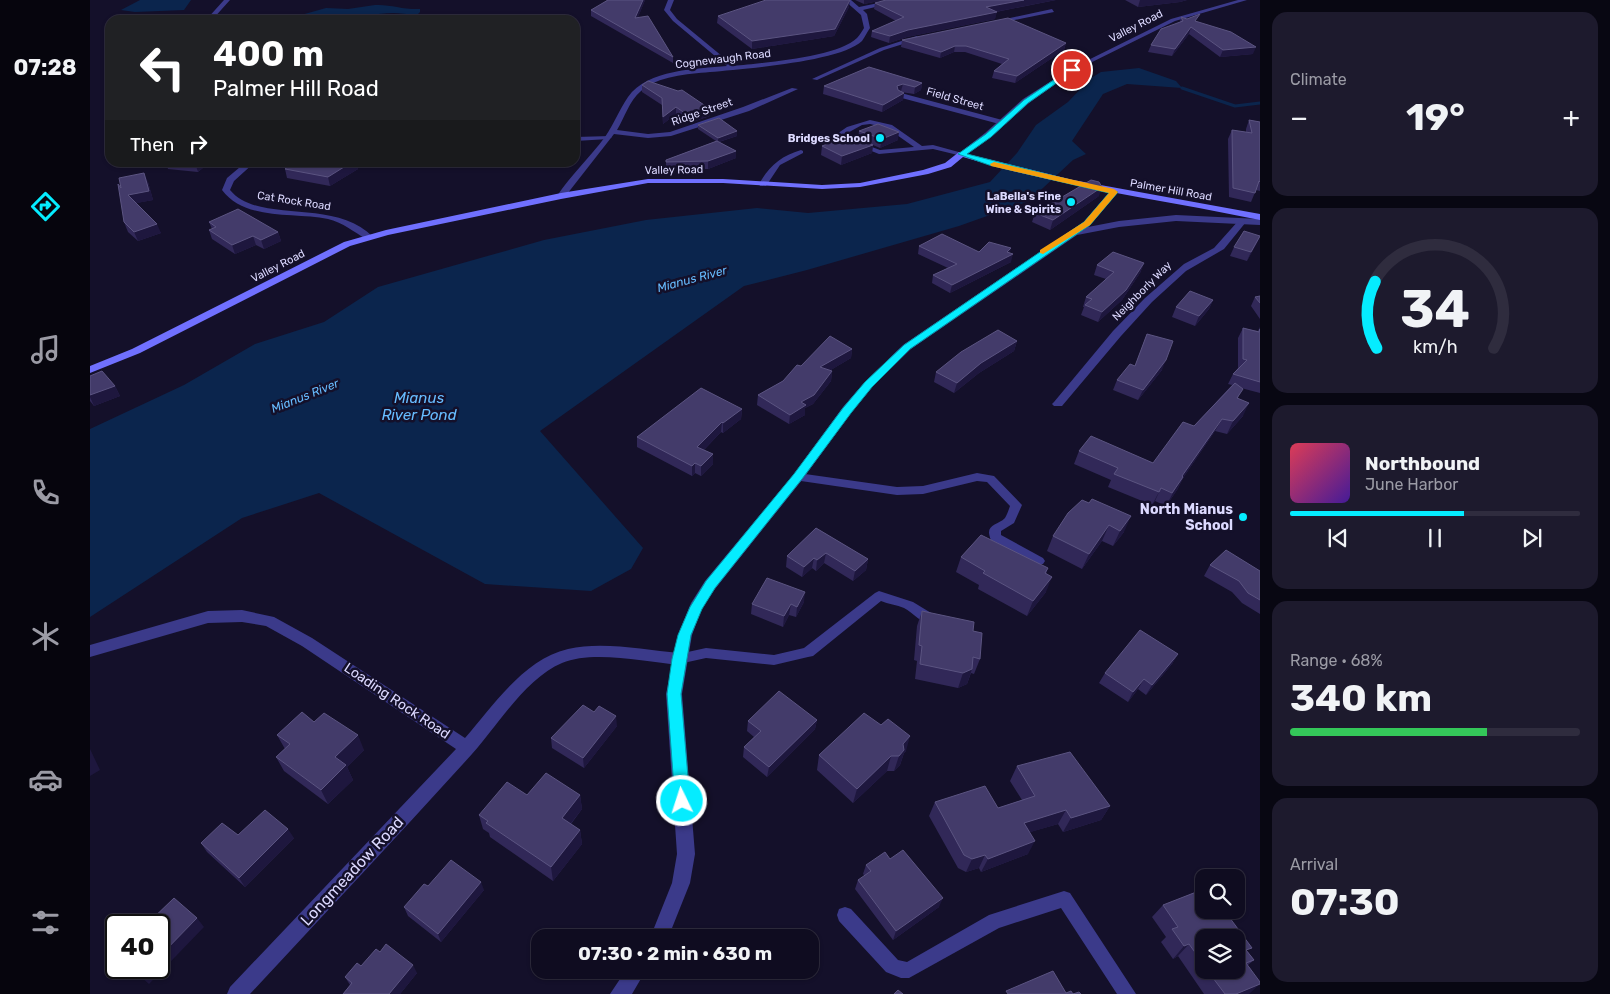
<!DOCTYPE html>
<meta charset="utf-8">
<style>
:root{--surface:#0f0c20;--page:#1d1a2d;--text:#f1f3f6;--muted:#9b9ba5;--line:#2f2c3e;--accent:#05ecff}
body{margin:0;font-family:Rubik,sans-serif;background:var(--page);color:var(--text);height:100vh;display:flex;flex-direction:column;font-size:19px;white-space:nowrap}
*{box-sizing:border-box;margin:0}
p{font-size:16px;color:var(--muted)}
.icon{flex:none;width:28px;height:28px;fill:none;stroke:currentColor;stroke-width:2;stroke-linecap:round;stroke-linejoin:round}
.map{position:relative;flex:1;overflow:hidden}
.panel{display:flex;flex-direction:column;gap:12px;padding:12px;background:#080712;width:350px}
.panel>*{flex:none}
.hud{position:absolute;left:15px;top:15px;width:475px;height:152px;border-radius:15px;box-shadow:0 1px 4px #0004,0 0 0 1px var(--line);background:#202124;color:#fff;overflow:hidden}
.controls{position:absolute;left:1105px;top:869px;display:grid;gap:10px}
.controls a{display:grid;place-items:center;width:50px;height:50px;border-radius:10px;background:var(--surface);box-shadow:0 1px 4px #0004,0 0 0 1px var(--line);font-size:25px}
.speed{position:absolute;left:15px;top:914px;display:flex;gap:10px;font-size:25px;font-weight:700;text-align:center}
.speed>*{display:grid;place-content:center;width:65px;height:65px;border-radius:50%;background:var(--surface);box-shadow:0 1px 4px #0004,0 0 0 1px var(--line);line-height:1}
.speed .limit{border:2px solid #111;border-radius:8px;background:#fff;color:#111}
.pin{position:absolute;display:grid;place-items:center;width:42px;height:42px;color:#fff;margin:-21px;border:2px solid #fff;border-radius:50%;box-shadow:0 1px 5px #0007}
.me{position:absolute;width:55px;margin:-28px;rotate:356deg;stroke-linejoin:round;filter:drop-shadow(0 0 4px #0008)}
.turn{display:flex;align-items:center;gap:18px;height:105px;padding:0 25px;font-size:22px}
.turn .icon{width:65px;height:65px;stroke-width:2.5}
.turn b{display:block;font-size:35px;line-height:42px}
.then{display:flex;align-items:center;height:48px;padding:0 25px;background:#0003;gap:10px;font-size:19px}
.big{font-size:38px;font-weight:700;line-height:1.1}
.panel .widget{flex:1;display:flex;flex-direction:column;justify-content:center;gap:8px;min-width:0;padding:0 18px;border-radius:15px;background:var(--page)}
.panel .dial{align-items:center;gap:0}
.dial svg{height:130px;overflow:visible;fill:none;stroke:var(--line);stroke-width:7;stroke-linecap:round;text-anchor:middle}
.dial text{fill:var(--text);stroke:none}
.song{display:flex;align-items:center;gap:15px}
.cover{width:60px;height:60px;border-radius:8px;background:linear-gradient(135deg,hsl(350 70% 55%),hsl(260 70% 35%))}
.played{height:5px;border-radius:2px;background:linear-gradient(90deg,var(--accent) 60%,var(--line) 60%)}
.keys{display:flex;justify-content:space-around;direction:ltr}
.heat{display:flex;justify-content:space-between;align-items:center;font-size:28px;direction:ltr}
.charge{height:8px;border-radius:4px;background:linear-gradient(90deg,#34c759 68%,var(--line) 0)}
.trip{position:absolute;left:441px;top:929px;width:288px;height:50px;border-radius:15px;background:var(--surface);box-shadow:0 1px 4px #0004,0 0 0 1px var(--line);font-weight:700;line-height:50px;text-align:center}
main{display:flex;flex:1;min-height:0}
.dock{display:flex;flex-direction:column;width:90px;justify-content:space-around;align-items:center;background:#06050d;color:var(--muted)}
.dock .icon{width:35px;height:35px}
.dock .on{color:var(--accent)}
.dock b{font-size:22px;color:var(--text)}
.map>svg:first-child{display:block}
.water{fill:#0b254d}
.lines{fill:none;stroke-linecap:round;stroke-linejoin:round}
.stream{stroke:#0b254d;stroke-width:3}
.service{fill:#3b3a8a;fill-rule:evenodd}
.minor{fill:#3b3a8a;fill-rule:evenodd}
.tertiary{fill:#3b3a8a;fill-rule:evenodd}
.secondary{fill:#7070ff;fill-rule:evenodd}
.wall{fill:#312858;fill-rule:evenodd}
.shaded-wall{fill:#1e173e}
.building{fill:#433b6a;stroke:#5b5481}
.route{fill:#05ecff;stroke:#0399a6}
.slow{fill:#f59e0b}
.poi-dot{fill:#05ecff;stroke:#14102a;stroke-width:2}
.labels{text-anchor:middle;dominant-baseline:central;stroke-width:5;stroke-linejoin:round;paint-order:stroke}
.far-street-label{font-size:11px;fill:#dcd9ff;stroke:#14102a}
.far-poi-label{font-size:11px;font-weight:bold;fill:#dcd9ff;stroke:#14102a;text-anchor:end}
.far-water-label{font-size:12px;font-style:italic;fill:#67bcff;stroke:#14102a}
.poi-label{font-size:14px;font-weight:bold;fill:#dcd9ff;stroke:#14102a;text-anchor:end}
.street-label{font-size:14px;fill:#dcd9ff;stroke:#14102a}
.water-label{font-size:15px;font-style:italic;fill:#67bcff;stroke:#14102a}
.near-street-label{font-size:16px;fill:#dcd9ff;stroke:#14102a}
</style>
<main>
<nav class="dock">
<b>07:28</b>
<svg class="icon on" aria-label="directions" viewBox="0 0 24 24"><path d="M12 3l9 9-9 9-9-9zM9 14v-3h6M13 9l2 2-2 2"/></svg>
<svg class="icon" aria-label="music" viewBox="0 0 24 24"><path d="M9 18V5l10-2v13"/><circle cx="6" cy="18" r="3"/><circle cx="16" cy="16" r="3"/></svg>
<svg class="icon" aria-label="phone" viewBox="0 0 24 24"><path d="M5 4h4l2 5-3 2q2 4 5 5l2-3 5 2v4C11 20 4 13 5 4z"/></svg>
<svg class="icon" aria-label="climate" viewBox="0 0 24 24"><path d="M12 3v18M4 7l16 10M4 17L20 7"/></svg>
<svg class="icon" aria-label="car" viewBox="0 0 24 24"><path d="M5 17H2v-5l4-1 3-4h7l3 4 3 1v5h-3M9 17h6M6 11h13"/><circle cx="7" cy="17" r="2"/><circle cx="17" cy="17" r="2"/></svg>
<svg class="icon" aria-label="filters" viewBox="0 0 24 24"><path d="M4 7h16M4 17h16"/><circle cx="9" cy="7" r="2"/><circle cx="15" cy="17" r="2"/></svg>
</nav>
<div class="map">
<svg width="1170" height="994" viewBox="0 0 1170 994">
<rect width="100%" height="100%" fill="#14102a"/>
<path class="water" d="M50,0H101L94,10L45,12L31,10Z
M285,5C300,4 314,10 330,9V12L326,16C299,9 280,16 252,20C237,22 220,20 205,20L204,17L236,8L258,9Z
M1049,68L1086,81L1092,88L1037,84L1013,94L982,141L996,154L983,160L939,201L869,226L717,270L654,286L450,431L553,548L541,569L501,591L395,584L229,493L152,518L0,617V429L94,385L165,344L234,322L288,287L454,240L556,220L667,208L718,213L817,204L900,182L927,153L946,125L978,102L1001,78L1011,72Z"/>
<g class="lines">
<path class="stream" d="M1092,88L1145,106L1170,103"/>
<path class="service" d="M780,120L802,125L832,146L843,145L876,154L872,156L843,149L789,154L744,136L757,127ZM780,124L797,128L824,147L790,150L752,136L772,125Z
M521,136L522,137L519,139L485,141V137Z
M711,150L713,151V153L690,165L676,186H670L669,184C679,166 691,156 711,150Z
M708,473L807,487L833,486L887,473L904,476L932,505L924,523L911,531V535L953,558L955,561L953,564H945L901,540C894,524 907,526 915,518C917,515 919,509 920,506L897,482L887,481L833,494L807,495L704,480L702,477Z
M789,591L823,602L846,616L847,620L846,624C834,627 824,613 814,608C807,605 798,604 791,601L723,656L718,657L684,665L616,658L589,664L584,663L582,659L584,655L616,648L684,655L714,648L785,593Z
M974,891L980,893L1046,994H1027L971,908L909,928L819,978H811L796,972L749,921L747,915L749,909L755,907L761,909L808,960L817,962L899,915Z"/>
<path class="minor" d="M134,0H140L122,20H116Z
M578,0H584L580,10L587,19L644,66C672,63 748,57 767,38C770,35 772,31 774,28L771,15L754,0H761L769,7L803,0H814L773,10L777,14L780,28C777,32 775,37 772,41C750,62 652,69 620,72C597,74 568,76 551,91C539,101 535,117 527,130L558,134L580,132L653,107L702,88L708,89L659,111L581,136L558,138L524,134L474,198H468L467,196C481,175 500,157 515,137C524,124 529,110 538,97C558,69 606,69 637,66L583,21L574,10Z
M962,9L964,12L905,24L902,22Z
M827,36L829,39L794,50L727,80L722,79L790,48Z
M811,93L916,121L917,123L913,125L808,97L807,95Z
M156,162H165L144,181L140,190C169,225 244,197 283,237L276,239C264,232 252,222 238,219C204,212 155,221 132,190L137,178Z
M1149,220L1156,222L1134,249L1096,271L1062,302L1031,336L972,406H964L962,404L964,402L1023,331L1055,298L1094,264L1124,248Z
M152,610L184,617L222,638L375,738C403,706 434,659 478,649C513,641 554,650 589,653L594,655L596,659L594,663L589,665C556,662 503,650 472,663C436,678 407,726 382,754C309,835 234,914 160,994H137L140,987L366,749L212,646L176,626L152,622L118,623L0,657V645L118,611Z"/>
<path class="tertiary" d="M1148,0H1157L1085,21L984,71L939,103L901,137L875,156L868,154L895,133L933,99L980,69L1081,19Z
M1021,190L1028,192L998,227L1029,221L1086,215L1170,219V225L1086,221L1029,227L987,235L821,349L783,386L761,413L712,480L625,589L612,608L602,635L592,694L605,854L600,883L578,938H560L582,883L587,854L576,694L588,635L601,603L615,581L704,474L753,407L775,382L813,345L994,222Z
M536,970H556L542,994H520Z"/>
<path class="secondary" d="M869,152L983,180L1170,214V220C1071,199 970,187 873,157L861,167L838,174L770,187L732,189L633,183H558L471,199L298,235L260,246L50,353L0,373V366L42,349L254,242L296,230L471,193L558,179H633L732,185L770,183L833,170L855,163Z"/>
</g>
<path class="wall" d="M516,0H555L548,17L583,57V63L501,16V10L517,1Z
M765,0H794L774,4Z
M796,0H966L906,12L905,19L817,37L799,43L781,37L782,31L806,21L784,9L785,3Z
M1035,0H1097L1090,2L1048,7Z
M759,7L744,36L662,49L627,23L628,16Z
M1091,17L1107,22L1163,54L1130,57L1099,34L1082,56L1058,52L1061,45L1090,22Z
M812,40L976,43L974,50L925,83L902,78L904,71L912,64L875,52H864L850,58L811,47Z
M832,83L831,90L824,94L811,92L814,93L813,100L792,112L733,94L734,86Z
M552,85L620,116L599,123L586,114L573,124L572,105L552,92Z
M1159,120L1170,122V191L1166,190L1161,202L1139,197L1138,139L1142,130L1156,132V129Z
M608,125L647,136L629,142L646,151V158L618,169H576V160L626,141L608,129Z
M769,131L808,140L790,148L783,145L782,153L751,165L731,155L732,146L768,139Z
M76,162H120L108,172L78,169Z
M204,162H266L268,169L240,186L197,178L195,169Z
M58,182L63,200L46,203L71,233L48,241L38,232L34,222Z
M1009,196L960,230L942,222L945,213Z
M119,222L188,232L191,241L174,249L166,245L145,254L122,239L119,230L122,229Z
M1170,237L1157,261L1140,256L1144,247Z
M829,246L889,252L920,253L921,262L860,293L842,283L843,275L858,268L828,254Z
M1054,263L1050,273L1032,300L1008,322L991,315L994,307H993L996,297L1016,279L1004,275L1007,265Z
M1170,296V319L1161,306L1165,297Z
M1123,300L1119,309L1105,326L1082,317L1086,307Z
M1170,327V393L1151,388L1148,398L1153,416L1137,434L1125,431L1093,478L1087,490L1076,506L1065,501L1062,505L1018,487L1021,480L984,464L989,451L1063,463L1104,426L1142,385L1138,384L1143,374L1148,368V338L1153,328L1168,331Z
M1057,334L1072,370L1048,400L1023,390L1027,380L1045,366Z
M927,341L924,351L889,373L864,393L844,382L846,372Z
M762,349L761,358L739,371H742L741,381L723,404L715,408V415L699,424L667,405L668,395L693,381L711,366Z
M0,376L25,386L30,396L4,406L0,401Z
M652,409L651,419L633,433L631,432L614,450L623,454V464L611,476L605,473L602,476L547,447V437Z
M992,500L1034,532L1023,546L1012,541L992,569L957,551L963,536Z
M726,528L778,559L776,570L763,581L734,563L726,571L722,568L712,577L696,567L697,556Z
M871,557L958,568L956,574V592L937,616L888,589L889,585L866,572Z
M1120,565L1170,571V614L1152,603L1142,592L1114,576Z
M714,602L706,617L699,615L693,627L661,614L662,604Z
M832,611L883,631L890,659L884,674L881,673L877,684L868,688L825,679L827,661L824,660L827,626Z
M1088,654L1082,664L1056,695L1048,689L1038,702L1009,683L1015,673Z
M727,720L725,729L677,777L653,757L654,747L664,737L657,731L658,721Z
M224,722L274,750L257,767L263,780L238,804L194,771L186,757L195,749L187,735Z
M527,726L494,768L462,748L461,738Z
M816,751L814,753L810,765L804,771H797L763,803L727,770L729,755Z
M927,766L1020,806L1011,820L973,832L968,824L940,832L938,854L891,872L889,868L876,872L868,868L839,816L845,802L908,808L932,800L920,781Z
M437,795H490L492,809L481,824L490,830L492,844L463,881L400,837L399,833L393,829L389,815Z
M148,835L204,838L155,887L117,852L111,843Z
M800,859L849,907L803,940L765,889L768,880L775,876L773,874L776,865Z
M338,886L394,890L351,942L318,916L314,907Z
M1073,905L1158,952L1164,960L1158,965L1159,994H1114L1088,956L1083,959L1071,942L1076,937L1062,917ZM1114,938L1146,970H1114Z
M271,966L327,973L310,994H253L260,985L255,977Z"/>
<path class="shaded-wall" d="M553,0H555L545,25V18Z
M760,0L759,7L744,36L662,49V41Z
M774,0H794L774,4Z
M934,0H966L894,14L896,7Z
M1050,0H1097L1090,2L1048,7Z
M907,12L905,19L817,37L799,43L800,36L818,30Z
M1101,27L1099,34L1082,56L1085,49Z
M976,43L974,50L925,83L927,76Z
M865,46L864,52L850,58L851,52Z
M1166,47L1163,54L1130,57L1133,50Z
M832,83L831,90L824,94L825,87Z
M813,84L811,91L806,93L807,86Z
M814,93L813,100L792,112L793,105Z
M586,107V114L573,124V117Z
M620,109V116L599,123V116Z
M647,131V136L628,142V138Z
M809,132L808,140L790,148L792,139Z
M783,145L782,153L751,165L752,156Z
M646,151V158L618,169V161Z
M106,162H120L108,172L105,163Z
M256,162H266L268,169L240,186L238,177Z
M54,173L58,182L63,200L42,204L38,195Z
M1012,187L1009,196L960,230L963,220Z
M67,224L71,233L48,241L44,232Z
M188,232L191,241L174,249L171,240Z
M163,236L166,245L145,254L142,245Z
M1170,237L1166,245L1157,261L1161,252Z
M921,248L919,256L923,254L921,262L860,293L862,285L917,252Z
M1054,263L1050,273L1032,300L1008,322L1012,312Z
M1123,300L1119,309L1105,326L1109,316Z
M927,341L924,351L889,373L864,393L867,383L891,363Z
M762,349L761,358L729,377L730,367Z
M1076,360L1072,370L1048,400L1053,390Z
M742,371L741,381L723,404L715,408V415L699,424L700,415L711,402Z
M25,386L30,396L4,406L0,397V395Z
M1159,403L1153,416L1137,434L1143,421Z
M652,409L651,419L633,433V423Z
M1132,419L1125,431L1093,478L1087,490L1076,506L1092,476Z
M632,422L631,432L607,457V447Z
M623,454V464L611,476V466Z
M605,463V473L602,476V466Z
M1071,488L1065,501L1062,505L1069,492Z
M1041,516L1034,532L1023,546L1030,531Z
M1019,525L1012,541L992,569L999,554Z
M736,553L734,563L726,571L727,560Z
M724,558L722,568L712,577L714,567Z
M778,559L776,570L763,581L765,571Z
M962,577L956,592L937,616L943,601Z
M715,592L714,602L706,617L707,607Z
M701,604L699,615L693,627L694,616Z
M1088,654L1082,664L1056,695L1062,685Z
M882,669L877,684L868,688L873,673Z
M1054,679L1048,689L1038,702L1043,692Z
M526,716L527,726L494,768L493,758Z
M727,720L725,729L677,777L679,767Z
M268,735L274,750L257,767L263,780L238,804L231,790L245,757Z
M820,736L816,751L814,753L810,765L804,771L813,744Z
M0,749L10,770L0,776Z
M801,756L797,771L763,803L767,789Z
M490,795L492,809L474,832L472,818Z
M1020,806L1011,820L973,832L981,818Z
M976,810L968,824L927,836L934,823Z
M198,829L204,838L155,887L149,878Z
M490,830L492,844L463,881L461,867Z
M945,841L938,854L891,872L898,859Z
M895,855L889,868L876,872L882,859Z
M391,882L394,890L351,942L348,934Z
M853,898L849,907L803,940L806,931Z
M107,918L114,927L59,984L50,976L59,968H69V957Z
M1099,944L1088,956L1083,959L1094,946Z
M323,965L327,973L310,994H299Z
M1170,984L1159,994H1146Z"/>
<path class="building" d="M518,0H553L545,18L558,16L583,57L501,10Z
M676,0H760L745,29L662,41L628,16Z
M796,0H934L896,7L907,12L818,30L800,36L782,31L814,17L785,3Z
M1110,14L1105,21L1141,32L1166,47L1133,50L1101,27L1085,49L1061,45L1071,29L1093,21L1091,17L1097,19Z
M918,18L976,43L927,76L904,71L919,59L876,46H865L851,52L812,40Z
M779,67L832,83L825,87L813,84L807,86L808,90L814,93L793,105L734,86Z
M558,81L588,91L592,90L620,109L599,116L586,107L573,117L572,98L552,85Z
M629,118L647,131L628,138L608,125Z
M1159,120L1170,122V182L1169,181L1165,193L1143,188L1142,130L1162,133Z
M788,124L809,132L792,139L769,131Z
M760,135L783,145L752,156L732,146Z
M627,141L646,151L618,161L576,162V160Z
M204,162H262L238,177L195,169Z
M54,173L59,191L38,195L67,224L44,232L34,222L28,184L31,188L29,178Z
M1001,180L1009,182L1012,187L963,220L945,213Z
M148,209L188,232L171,240L163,236L142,245L119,230L126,227L119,222Z
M1154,231L1170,236L1161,252L1144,247Z
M852,234L889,252L899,242L921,248L917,252L923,254L862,285L843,275L867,264L829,246Z
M1023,252L1054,263L1036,290L1012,312L995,305L1002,299L996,297L1024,272L1007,265Z
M1100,291L1123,300L1109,316L1086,307Z
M1170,296V303L1165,297Z
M1153,328L1169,332L1170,329V382L1143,374L1157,360L1153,359Z
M908,330L927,341L891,363L867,383L846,372L871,352Z
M1057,334L1083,341L1076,360L1053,390L1027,380L1040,364L1045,366Z
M740,336L762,349L730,367L742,371L724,395L711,402L716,405L700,415L668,395L693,381L707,365L711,366Z
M12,371L25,386L0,395V376Z
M1145,383L1153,389L1147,398L1159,403L1143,421L1132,419L1092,476L1093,477L1082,493L1071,488L1069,492L1024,474L1028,468L989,451L1001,436L1063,463L1093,422L1104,426Z
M611,388L652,409L633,423L632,422L607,447L623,454L611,466L605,463L602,466L547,437Z
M1002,499L1041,516L1030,531L1019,525L999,554L963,536L978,513L992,500L999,503Z
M726,528L778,559L765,571L736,553L727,560L724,558L714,567L697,556Z
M891,535L958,568L955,573L962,577L943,601L893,573L895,571L871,557Z
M1136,550L1170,571V600L1158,593L1149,581L1120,565Z
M677,578L715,592L707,607L701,604L694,616L662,604Z
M832,611L884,622L883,631L892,633L890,659L883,657L882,669L873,673L830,664L832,646L829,645Z
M1050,630L1088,654L1062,685L1054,679L1043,692L1015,673Z
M689,691L727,720L679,767L654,747L671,731L658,721Z
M493,705L504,712L509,706L526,716L493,758L461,738Z
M212,712L224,722L234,713L268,735L245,757L256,765L231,790L186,757L200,744L187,735Z
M774,713L791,725L798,719L820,736L813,744L814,750L809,756H801L767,789L729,755Z
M980,752L1020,806L981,818L976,810L934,823L945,841L898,859L895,855L882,859L874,855L845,802L895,786L908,808L945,796L927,766Z
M456,773L490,795L472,818L490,830L461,867L396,823L398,821L389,815L417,782L437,795Z
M175,810L198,829L149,878L111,843L132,823L148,835Z
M813,850L853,898L806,931L768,880L781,871L776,865L795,852L800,859Z
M361,860L391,882L348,934L314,907L334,884L338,886Z
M1114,889V910H1134L1162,948L1156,950L1164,960L1156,963L1170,982V984L1146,994H1135L1117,970H1146V938H1114V965L1099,944L1094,946L1082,929L1088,927L1073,905Z
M84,898L107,918L69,957V925H56Z
M296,944L323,965L299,994H253L262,983L255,977L267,963L271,966L286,949L290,952Z
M41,968H59L50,976Z
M963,971L976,993L981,991L983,994H918L916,991Z
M808,990L813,994H804Z
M989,992L991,994H983Z"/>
<path class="route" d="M980,69L985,70L938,103L901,137L877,154L1028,192L1000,225L820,349L782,387L761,413L712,479L625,588L612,609L601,635L591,694L600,801L598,806L592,808L587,806L585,801L577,694L582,659L588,635L600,607L616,581L704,474L753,408L775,382L814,345L994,222L1019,193L899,165L868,154L896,134L934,100Z"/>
<path class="slow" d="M904,162L1024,189L1028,192L1000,225L953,254L950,253V250L994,222L1019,193L901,166L900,164Z"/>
<g class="poi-dot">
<circle cx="790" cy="138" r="5"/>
<circle cx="981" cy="202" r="5"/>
<circle cx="1153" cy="517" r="5"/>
</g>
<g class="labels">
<g class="far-street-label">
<text transform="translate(1046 26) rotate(-27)">Valley Road</text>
<text transform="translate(633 59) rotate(-7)">Cognewaugh Road</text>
<text transform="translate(865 99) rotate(16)">Field Street</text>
<text transform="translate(612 112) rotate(-19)">Ridge Street</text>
<text transform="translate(584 170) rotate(-1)">Valley Road</text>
<text transform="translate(1081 190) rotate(10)">Palmer Hill Road</text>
<text transform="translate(204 201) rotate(9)">Cat Rock Road</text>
<text transform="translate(188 266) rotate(-27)">Valley Road</text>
<text transform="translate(1052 291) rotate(-45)">Neighborly Way</text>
</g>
<g class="far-poi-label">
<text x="780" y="138">Bridges School</text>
<text x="971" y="196">LaBella's Fine<tspan x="971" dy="13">Wine &amp; Spirits</tspan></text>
</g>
<g class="far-water-label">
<text transform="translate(602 279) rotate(-15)">Mianus River</text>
<text transform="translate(215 396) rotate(-22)">Mianus River</text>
</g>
<g class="poi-label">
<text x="1143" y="509">North Mianus<tspan x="1143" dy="16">School</tspan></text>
</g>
<g class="street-label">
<text transform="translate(307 701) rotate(34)">Loading Rock Road</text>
</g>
<g class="water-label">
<text x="329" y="398">Mianus<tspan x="329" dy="17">River Pond</tspan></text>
</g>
<g class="near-street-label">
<text transform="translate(262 871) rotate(-47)">Longmeadow Road</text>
</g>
</g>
</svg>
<div class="controls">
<a><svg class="icon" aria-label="search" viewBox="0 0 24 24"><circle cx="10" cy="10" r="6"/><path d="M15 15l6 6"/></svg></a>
<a><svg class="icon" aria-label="layers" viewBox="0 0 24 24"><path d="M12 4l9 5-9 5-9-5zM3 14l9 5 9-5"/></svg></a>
</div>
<div class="speed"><div class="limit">40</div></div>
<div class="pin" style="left:982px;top:70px;background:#d93025"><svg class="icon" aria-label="arrive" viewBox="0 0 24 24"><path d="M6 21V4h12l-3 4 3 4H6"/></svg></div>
<svg class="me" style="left:592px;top:801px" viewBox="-20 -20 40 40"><circle r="17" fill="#05ecff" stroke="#fff" stroke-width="3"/><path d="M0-11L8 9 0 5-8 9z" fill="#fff"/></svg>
<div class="trip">07:30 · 2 min · 630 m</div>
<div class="hud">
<div class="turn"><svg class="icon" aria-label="left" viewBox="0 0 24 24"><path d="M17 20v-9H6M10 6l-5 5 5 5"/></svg><div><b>400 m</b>Palmer Hill Road</div></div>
<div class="then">Then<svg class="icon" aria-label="right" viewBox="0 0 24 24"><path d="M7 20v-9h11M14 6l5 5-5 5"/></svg></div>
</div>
</div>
<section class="panel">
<div class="widget"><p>Climate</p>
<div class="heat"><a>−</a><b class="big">19°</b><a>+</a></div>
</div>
<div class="widget dial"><svg viewBox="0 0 100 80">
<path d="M14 69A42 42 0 1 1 86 69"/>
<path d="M14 69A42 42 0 0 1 13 28" stroke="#05ecff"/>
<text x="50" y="56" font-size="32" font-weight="700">34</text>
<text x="50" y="72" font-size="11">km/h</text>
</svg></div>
<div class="widget">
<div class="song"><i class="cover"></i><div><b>Northbound</b><p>June Harbor</p></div></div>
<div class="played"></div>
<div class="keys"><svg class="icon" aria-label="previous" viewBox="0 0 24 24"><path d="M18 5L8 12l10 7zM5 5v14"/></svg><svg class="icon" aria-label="pause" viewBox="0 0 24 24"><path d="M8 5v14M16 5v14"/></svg><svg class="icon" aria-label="next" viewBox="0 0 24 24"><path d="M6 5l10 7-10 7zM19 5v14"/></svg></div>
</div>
<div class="widget"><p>Range · 68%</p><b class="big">340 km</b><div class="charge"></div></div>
<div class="widget"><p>Arrival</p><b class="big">07:30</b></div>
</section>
</main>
